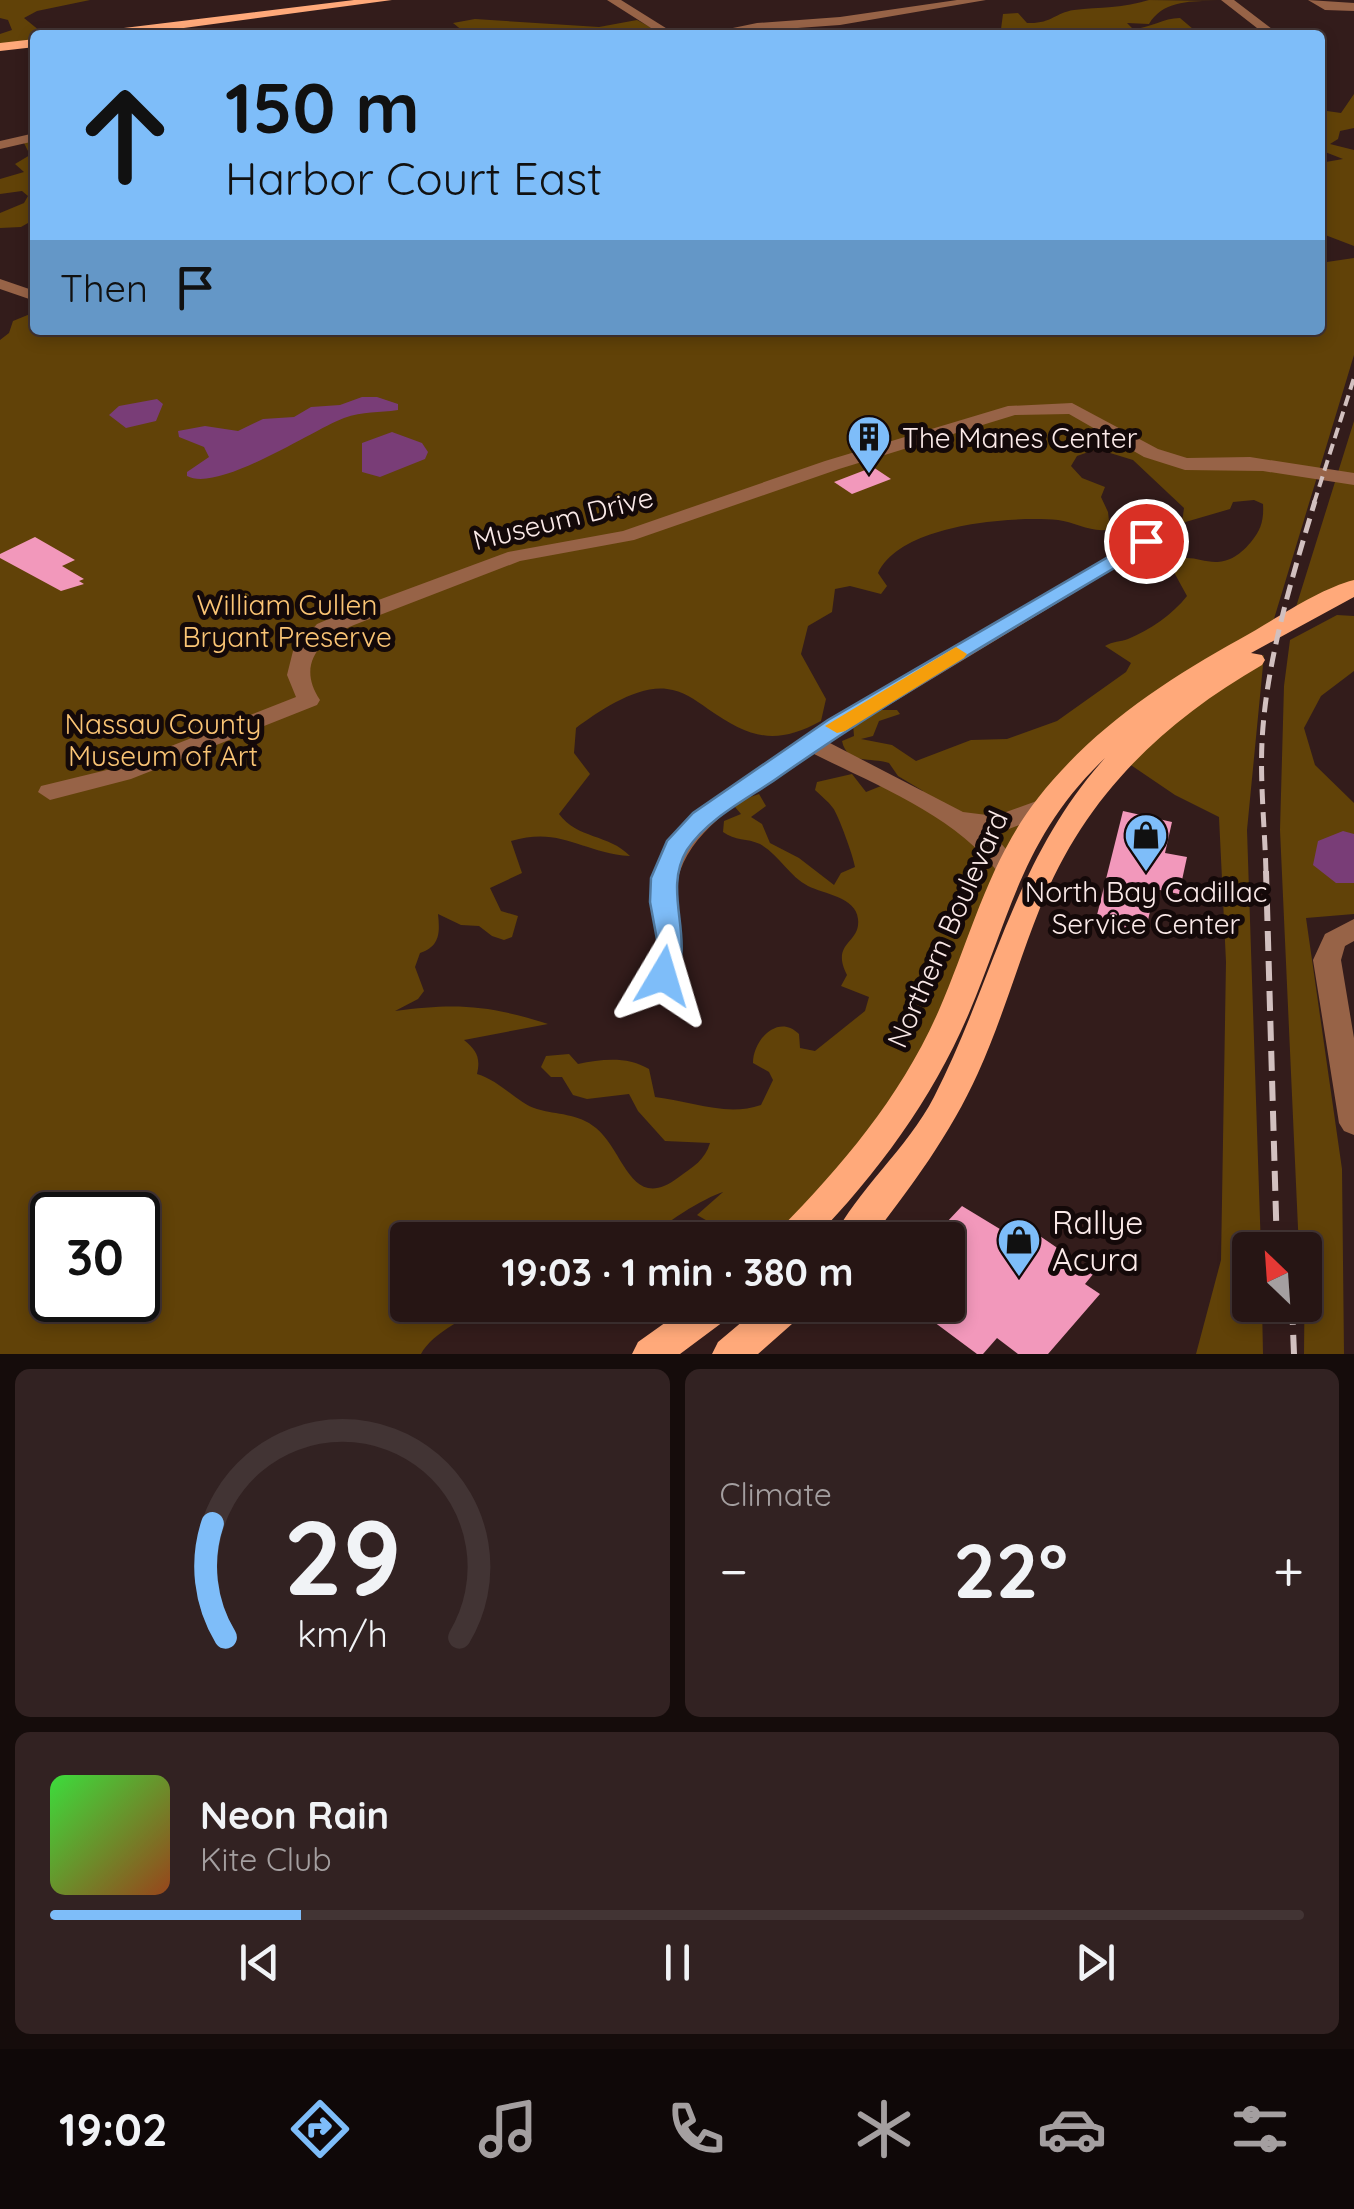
<!DOCTYPE html>
<meta charset="utf-8">
<style>
:root{--surface:#261514;--page:#322222;--text:#f1f3f6;--muted:#a49fa0;--line:#423434;--accent:#7ebdf9}
body{margin:0;font-family:Quicksand,sans-serif;background:var(--page);color:var(--text);height:100vh;display:flex;flex-direction:column;font-size:38px;white-space:nowrap}
*{box-sizing:border-box;margin:0}
p{font-size:32px;color:var(--muted)}
.icon{flex:none;width:55px;height:55px;fill:none;stroke:currentColor;stroke-width:2;stroke-linecap:round;stroke-linejoin:round}
.map{position:relative;height:1354px;overflow:hidden}
.side{display:flex;flex-direction:column;gap:15px;padding:15px;background:#150c0b;flex:1}
.side>*{flex:none}
.hud{position:absolute;left:30px;top:30px;width:1295px;height:305px;border-radius:10px;box-shadow:0 5px 15px #0003,0 0 0 2px var(--line);background:#7ebdf9;color:#111;overflow:hidden}
.needle{width:65px;rotate:335deg}
.buttons{position:absolute;left:1232px;top:1232px;display:grid;gap:20px}
.buttons a{display:grid;place-items:center;width:90px;height:90px;border-radius:10px;background:var(--surface);box-shadow:0 5px 15px #0003,0 0 0 2px var(--line);font-size:50px}
.speed{position:absolute;left:30px;top:1192px;display:flex;gap:20px;font-size:50px;font-weight:700;text-align:center}
.speed>*{display:grid;place-content:center;width:130px;height:130px;border-radius:50%;background:var(--surface);box-shadow:0 5px 15px #0003,0 0 0 2px var(--line);line-height:1}
.speed .limit{border:5px solid #111;border-radius:15px;background:#fff;color:#111}
.pin{position:absolute;display:grid;place-items:center;width:85px;height:85px;color:#fff;margin:-42px;border:5px solid #fff;border-radius:50%;box-shadow:0 2px 10px #0007}
.me{position:absolute;width:110px;margin:-55px;rotate:7deg;stroke-linejoin:round;filter:drop-shadow(0 0 8px #0008)}
.turn{display:flex;align-items:center;gap:35px;height:210px;padding:0 30px;font-size:45px}
.turn .icon{width:130px;height:130px;stroke-width:2.5}
.turn b{display:block;font-size:70px;line-height:85px}
.then{display:flex;align-items:center;height:95px;padding:0 30px;background:#0003;gap:20px;font-size:38px}
.big{font-size:75px;font-weight:700;line-height:1.1}
.side .card{flex:1;display:flex;flex-direction:column;justify-content:center;gap:15px;min-width:0;padding:0 35px;border-radius:15px;background:var(--page)}
.side .dial{align-items:center;gap:0}
.dial svg{height:260px;overflow:visible;fill:none;stroke:var(--line);stroke-width:7;stroke-linecap:round;text-anchor:middle}
.dial text{fill:var(--text);stroke:none}
.song{display:flex;align-items:center;gap:30px}
.cover{width:120px;height:120px;border-radius:15px;background:linear-gradient(135deg,hsl(120 70% 55%),hsl(20 70% 35%))}
.played{height:10px;border-radius:5px;background:linear-gradient(90deg,var(--accent) 20%,var(--line) 20%)}
.keys{display:flex;justify-content:space-around;direction:ltr}
.heat{display:flex;justify-content:space-between;align-items:center;font-size:55px;direction:ltr}
.side .tiles{flex:1;display:grid;gap:15px;grid-template-columns:1fr 1fr}
.card:last-child{grid-column:span 2}
.trip{position:absolute;left:390px;top:1222px;width:575px;height:100px;border-radius:10px;background:var(--surface);box-shadow:0 5px 15px #0003,0 0 0 2px var(--line);font-weight:700;line-height:100px;text-align:center}
.menu{display:flex;height:160px;justify-content:space-around;align-items:center;background:#0f0808;color:var(--muted)}
.menu .icon{width:70px;height:70px}
.menu .current{color:var(--accent)}
.menu b{font-size:45px;color:var(--text)}
.map>svg:first-child{display:block}
.green{fill:#614208;fill-rule:evenodd}
.water{fill:#793d77}
.building{fill:#f298bb}
.lines{fill:none;stroke-linecap:round;stroke-linejoin:round}
.minor{fill:#976347;fill-rule:evenodd}
.major{fill:#ffa97a;fill-rule:evenodd}
.rail-far2{stroke:#d2c0bf;stroke-width:4;stroke-dasharray:11 6;stroke-linecap:butt}
.rail-far1{stroke:#d2c0bf;stroke-width:5;stroke-dasharray:15 8;stroke-linecap:butt}
.rail{stroke:#d2c0bf;stroke-width:6;stroke-dasharray:20 10;stroke-linecap:butt}
.route{fill:#7ebdf9;stroke:#527ba2;stroke-width:2.5}
.slow{fill:#f59e0b}
.labels{text-anchor:middle;dominant-baseline:central;stroke-width:10;stroke-linejoin:round;paint-order:stroke}
.poi-label{font-size:28px;fill:#fbeae9;stroke:#140909;text-anchor:start}
.street-label{font-size:28px;fill:#fbeae9;stroke:#140909}
.park-label{font-size:28px;fill:#fbc575;stroke:#140909}
.near-poi-label{font-size:32px;fill:#fbeae9;stroke:#140909;text-anchor:start}
</style>
<div class="map">
<svg width="1354" height="1354" viewBox="0 0 1354 1354">
<rect width="100%" height="100%" fill="#331c1b"/>
<path class="green" d="M0,0H90L37,11L24,18L40,31L72,34L35,35L32,40L0,45V34L12,30L8,20L0,18Z
M1149,0L1218,1C1192,1 1163,0 1149,24L1127,23L1133,29C1151,28 1163,18 1180,18L1200,35H965L1001,29L1003,14L1018,13L1027,23C1052,24 1054,13 1074,10C1100,7 1124,8 1149,0Z
M475,19L599,27L637,20L652,28L621,35H468L453,23Z
M1354,94V128L1340,131L1338,139L1330,144L1354,150V246L1320,233V163L1343,159L1320,150V143L1326,138L1320,110L1341,113Z
M35,140V219L21,227L0,228V213L24,203L28,196L22,191L0,194V179L24,172L15,164L30,155L23,141Z
M1354,258V355L1270,632L1063,783L924,1072L783,1229H771L763,1240H712L715,1234L711,1223L697,1215L723,1192C706,1197 657,1226 651,1240H408V1305H494C471,1313 432,1333 421,1354H0V340L9,333L13,321L35,312V330H1320V263ZM1097,449L1133,460L1184,508L1182,523L1230,509L1233,502L1254,500L1263,504C1264,520 1261,530 1251,542C1216,584 1193,543 1170,565L1187,596C1173,614 1150,630 1128,639C1120,642 1113,641 1105,646L1131,663L1126,672L1057,721L1007,739L971,740L916,761L892,745L861,739L873,736L879,721L900,714L897,710H876L853,724L854,736L842,741C847,765 871,757 889,763L898,776L923,791L881,786L866,792L852,774L817,782L815,790C821,796 828,801 833,808C838,814 854,858 855,867L841,873L834,885L799,858L770,843L762,824L751,817L766,806L759,794L739,801L735,807L741,814L724,821L723,832C735,841 747,838 760,844C779,855 789,876 808,886C824,894 856,897 858,919C861,944 830,942 847,975L841,986L869,997L865,1011L815,1051L800,1048L799,1034C778,1013 753,1040 753,1063L769,1072L773,1080L761,1105C726,1117 691,1101 655,1097L649,1069C627,1056 602,1059 578,1064L569,1054L546,1056L541,1067L551,1077H562L573,1095L587,1099L629,1094L638,1111L665,1141L710,1143C705,1160 693,1167 679,1177C631,1214 625,1152 596,1128C578,1113 557,1115 537,1109C518,1104 501,1081 477,1074C481,1057 476,1050 464,1040L548,1024C489,1005 456,1003 395,1011L418,999L424,991L415,967L420,953C440,946 440,933 438,914L461,925L479,926L492,936L504,940L512,937L518,916L501,911L490,888L522,873L511,841C561,826 580,852 630,856C609,834 577,839 559,814L590,774L574,753L576,728C599,711 637,685 667,689C683,691 694,699 708,709C750,738 775,746 821,721L826,699L801,654L808,626L832,612L835,589L850,586L881,594L887,586L878,573C901,524 1011,516 1058,520C1075,522 1094,534 1110,529L1108,512L1101,497L1105,487L1082,478L1071,466L1077,456ZM52,1215H138V1300H52Z
M1354,421V585L1296,607Z
M1337,615L1354,616V671L1321,696L1304,728L1315,765L1354,803V914L1306,918L1342,1169L1344,1354H1304L1305,1250H1299L1280,830L1284,686L1290,640Z
M1264,655L1247,830L1261,1250H1250V1305H1262L1263,1354H1196L1221,1260L1226,962L1219,817L1175,795L1119,757L1233,672Z"/>
<path class="water" d="M362,397H377L398,404V410C379,413 363,411 344,418C312,430 219,493 187,476V472L209,457L204,447L179,437L178,431L205,426L238,431L263,419L294,417L311,407L340,405Z
M157,399L163,404L156,421L126,428L109,415L119,406Z
M392,432L422,443L428,452L425,459L380,477L362,472V443Z
M1343,831L1354,834V883H1336L1313,865L1318,841Z"/>
<path class="building" d="M873,467L891,479L852,494L834,482Z
M35,537L75,560L62,566L84,579L79,581L84,584L61,591L0,558V554Z
M1123,811L1172,822L1165,853L1187,857L1179,894L1155,889L1144,938L1094,927Z
M962,1206L1023,1243L1034,1232L1094,1273L1085,1284L1100,1294L1048,1354H1018L997,1338L983,1354H977L930,1319L942,1305H948V1240H930Z"/>
<g class="lines">
<path class="minor" d="M607,0H621L677,35H662Z
M957,0H986L840,25L699,35L757,23L840,17Z
M1221,0H1234L1280,35H1266Z
M1308,0L1354,3V11L1325,10Z
M35,133V141L0,149V141Z
M0,279L35,291V301L0,289Z
M1072,403L1158,449L1187,458L1250,457L1354,473V485L1263,471L1185,470L1144,457L1069,414L1015,415L839,469L634,540L520,561L354,625C320,639 296,664 320,700L317,705L131,779L50,800L38,792L41,786L115,768L296,697L287,675L293,651L317,624L338,615L508,552L623,531L825,461L1008,406Z
M1146,535L1153,537L1156,541L1153,545L828,742L963,812L995,816L1045,798L1054,800L1057,806L1054,812L1006,830L990,831L1019,864L1023,870L1019,876H1001C954,814 879,787 812,753C762,789 673,830 676,900C677,931 689,954 673,983L663,986L653,983L649,976L658,945L650,903L651,877L667,841L693,813L829,720Z
M1354,919V941L1345,946L1341,960L1354,1038V1135L1344,1131L1339,1123L1313,960L1325,934Z"/>
<path class="major" d="M354,0H392L132,35H92L99,31Z
M35,39V47L0,51V43Z
M1354,580V597L1251,653L1262,655L1265,660L1262,665C1160,724 1084,798 1040,908C1018,963 1002,1020 978,1073C950,1135 911,1187 870,1240H832C857,1190 907,1149 934,1097C994,980 1014,859 1105,758C1023,836 1011,914 969,1013C933,1098 878,1173 813,1240H773L779,1230C843,1165 902,1095 939,1010C970,939 989,860 1038,798C1092,729 1164,681 1240,639C1273,621 1318,589 1354,580Z
M690,1305H736L731,1316L680,1354H632L638,1342Z
M762,1305H806L801,1316L758,1354H712L718,1342Z"/>
<path class="rail-far2" d="M1314,503L1354,378"/>
<path class="rail-far1" d="M1266,873C1265,830 1260,785 1262,742C1266,661 1292,578 1315,501"/>
<path class="rail" d="M1266,871L1277,1250
M1292,1305L1294,1354"/>
</g>
<path class="route" d="M1146,535L1156,541L1153,545C1026,621 897,694 776,779C747,799 707,819 687,850C661,893 697,940 673,983H653L649,976L658,945L650,902L651,878L667,841L693,813L828,720Z"/>
<path class="slow" d="M956,647L967,654L964,658L845,731L837,733L825,726Z"/>
<defs>
<g id="building-pin" transform="scale(2.25)"><path d="M0 17L-7.5 6A9.5 9.5 0 1 1 7.5 6Z" fill="#7ebdf9" stroke="#140909"/><path d="M-4-6H4V6H1V3H-1V6H-4ZM-2.5-4.3h1.7v1.8h-1.7ZM.8-4.3h1.7v1.8H.8ZM-2.5-1h1.7V.8h-1.7ZM.8-1h1.7V.8H.8Z" fill="#111"/></g>
<g id="shop-pin" transform="scale(2.25)"><path d="M0 17L-7.5 6A9.5 9.5 0 1 1 7.5 6Z" fill="#7ebdf9" stroke="#140909"/><path d="M-5-2.5h2.3a2.7 3.5 0 0 1 5.4 0H5L5.5 6h-11ZM-1.5-2.5h3a1.5 2.3 0 0 0-3 0Z" fill="#111"/></g>
</defs>
<g fill-rule="evenodd">
<use href="#building-pin" x="869" y="437"/>
<use href="#shop-pin" x="1146" y="835"/>
<use href="#shop-pin" x="1019" y="1240"/>
</g>
<g class="labels">
<g class="poi-label">
<text x="902" y="437">The Manes Center</text>
<text x="1146" y="891" text-anchor="middle">North Bay Cadillac<tspan x="1146" dy="32">Service Center</tspan></text>
</g>
<g class="street-label">
<text transform="translate(563 518) rotate(-14)">Museum Drive</text>
<text transform="translate(947 929) rotate(-66)">Northern Boulevard</text>
</g>
<g class="park-label">
<text x="287" y="604">William Cullen<tspan x="287" dy="32">Bryant Preserve</tspan></text>
<text x="163" y="723">Nassau County<tspan x="163" dy="32">Museum of Art</tspan></text>
</g>
<g class="near-poi-label">
<text x="1052" y="1222">Rallye<tspan x="1052" dy="37">Acura</tspan></text>
</g>
</g>
</svg>
<div class="buttons">
<a><svg class="needle" viewBox="-14 -14 28 28"><path d="M0-13l5 13h-10z" fill="#e53935"/><path d="M0 13l5-13h-10z" fill="#a49fa0"/></svg></a>
</div>
<div class="speed"><div class="limit">30</div></div>
<div class="pin" style="left:1146px;top:541px;background:#d93025"><svg class="icon" aria-label="arrive" viewBox="0 0 24 24"><path d="M6 21V4h12l-3 4 3 4H6"/></svg></div>
<svg class="me" style="left:663px;top:976px" viewBox="-20 -20 40 40"><path d="M0-17L14 15 0 8-14 15z" fill="#7ebdf9" stroke="#fff" stroke-width="4"/></svg>
<div class="trip">19:03 · 1 min · 380 m</div>
<div class="hud">
<div class="turn"><svg class="icon" aria-label="ahead" viewBox="0 0 24 24"><path d="M12 20V5M6 11l6-6 6 6"/></svg><div><b>150 m</b>Harbor Court East</div></div>
<div class="then">Then<svg class="icon" aria-label="arrive" viewBox="0 0 24 24"><path d="M6 21V4h12l-3 4 3 4H6"/></svg></div>
</div>
</div>
<section class="side">
<div class="tiles">
<div class="card dial"><svg viewBox="0 0 100 80">
<path d="M14 69A42 42 0 1 1 86 69"/>
<path d="M14 69A42 42 0 0 1 10 34" stroke="#7ebdf9"/>
<text x="50" y="56" font-size="32" font-weight="700">29</text>
<text x="50" y="72" font-size="11">km/h</text>
</svg></div>
<div class="card"><p>Climate</p>
<div class="heat"><a>−</a><b class="big">22°</b><a>+</a></div>
</div>
<div class="card">
<div class="song"><i class="cover"></i><div><b>Neon Rain</b><p>Kite Club</p></div></div>
<div class="played"></div>
<div class="keys"><svg class="icon" aria-label="previous" viewBox="0 0 24 24"><path d="M18 5L8 12l10 7zM5 5v14"/></svg><svg class="icon" aria-label="pause" viewBox="0 0 24 24"><path d="M8 5v14M16 5v14"/></svg><svg class="icon" aria-label="next" viewBox="0 0 24 24"><path d="M6 5l10 7-10 7zM19 5v14"/></svg></div>
</div>
</div>
</section>
<nav class="menu">
<b>19:02</b>
<svg class="icon current" aria-label="directions" viewBox="0 0 24 24"><path d="M12 3l9 9-9 9-9-9zM9 14v-3h6M13 9l2 2-2 2"/></svg>
<svg class="icon" aria-label="music" viewBox="0 0 24 24"><path d="M9 18V5l10-2v13"/><circle cx="6" cy="18" r="3"/><circle cx="16" cy="16" r="3"/></svg>
<svg class="icon" aria-label="phone" viewBox="0 0 24 24"><path d="M5 4h4l2 5-3 2q2 4 5 5l2-3 5 2v4C11 20 4 13 5 4z"/></svg>
<svg class="icon" aria-label="climate" viewBox="0 0 24 24"><path d="M12 3v18M4 7l16 10M4 17L20 7"/></svg>
<svg class="icon" aria-label="car" viewBox="0 0 24 24"><path d="M5 17H2v-5l4-1 3-4h7l3 4 3 1v5h-3M9 17h6M6 11h13"/><circle cx="7" cy="17" r="2"/><circle cx="17" cy="17" r="2"/></svg>
<svg class="icon" aria-label="filters" viewBox="0 0 24 24"><path d="M4 7h16M4 17h16"/><circle cx="9" cy="7" r="2"/><circle cx="15" cy="17" r="2"/></svg>
</nav>
